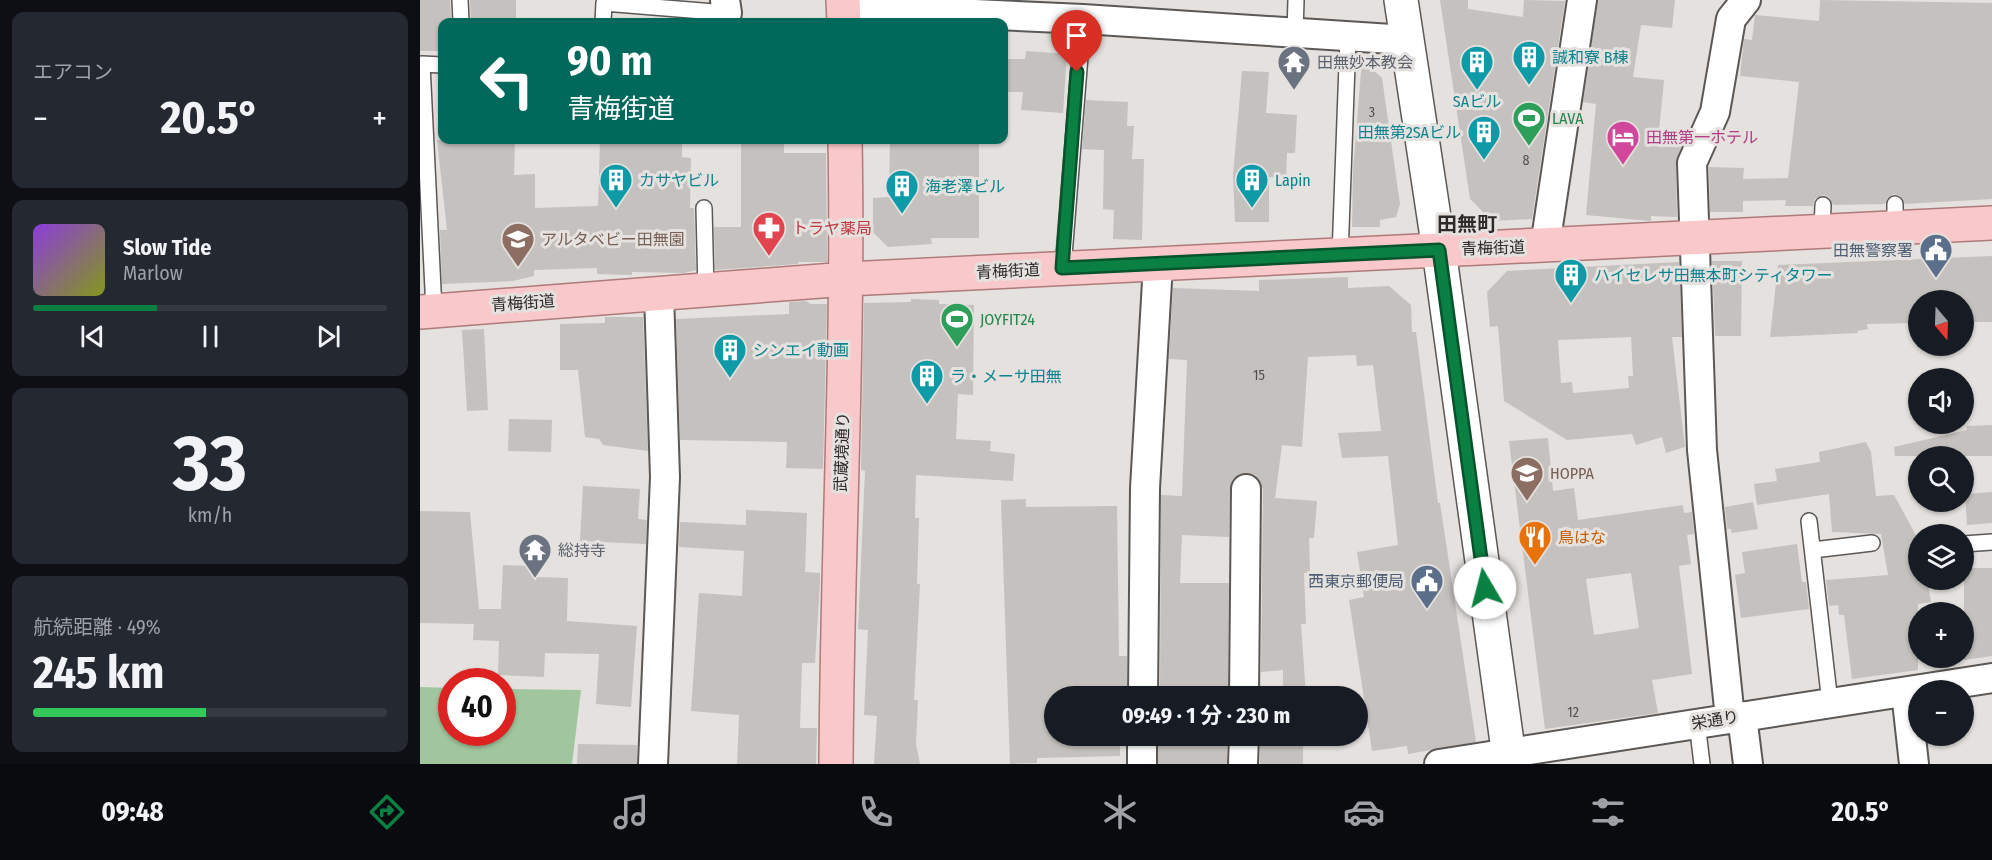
<!DOCTYPE html>
<html lang="ja">
<meta charset="utf-8">
<style>
:root{--surface:#171b24;--page:#242831;--text:#f1f3f6;--muted:#9ea1a6;--line:#363941;--accent:#0b8043}
body{margin:0;font-family:"Fira Sans Condensed","Noto Sans JP",sans-serif;background:var(--page);color:var(--text);height:100vh;display:flex;flex-direction:column;font-size:22px;white-space:nowrap}
*{box-sizing:border-box;margin:0}
p{font-size:20px;color:var(--muted)}
.icon{flex:none;width:33px;height:33px;fill:none;stroke:currentColor;stroke-width:2;stroke-linecap:round;stroke-linejoin:round}
.map{position:relative;flex:1;overflow:hidden}
.details{display:flex;flex-direction:column;gap:12px;padding:12px;background:#0d0f14;width:420px}
.details>*{flex:none}
.top-card{position:absolute;left:18px;top:18px;width:570px;height:126px;border-radius:12px;box-shadow:0 2px 4px #0004;background:#00695c;color:#fff;overflow:hidden}
.needle{width:39px;rotate:161deg}
.tools{position:absolute;left:1488px;top:290px;display:grid;gap:12px}
.tools a{display:grid;place-items:center;width:66px;height:66px;border-radius:50%;background:var(--surface);box-shadow:0 2px 4px #0004;font-size:30px}
.speed{position:absolute;left:18px;top:668px;display:flex;gap:12px;font-size:30px;font-weight:700;text-align:center}
.speed>*{display:grid;place-content:center;width:78px;height:78px;border-radius:50%;background:var(--surface);box-shadow:0 2px 4px #0004;line-height:1}
.speed .limit{border:9px solid #d22;background:#fff;color:#111}
.pin{position:absolute;display:grid;place-items:center;width:51px;height:51px;color:#fff;margin:-62px -26px;border-radius:50% 50% 50% 0;rotate:-45deg;box-shadow:0 0 6px #0007}
.pin .icon{rotate:45deg}
.me{position:absolute;width:66px;margin:-33px;rotate:352deg;stroke-linejoin:round;filter:drop-shadow(0 0 4px #0008)}
.turn{display:flex;align-items:center;gap:21px;height:126px;padding:0 30px;font-size:27px}
.turn .icon{width:78px;height:78px;stroke-width:2.5}
.turn b{display:block;font-size:42px;line-height:51px}
.big{font-size:45px;font-weight:700;line-height:1.1}
.details .card{flex:1;display:flex;flex-direction:column;justify-content:center;gap:9px;min-width:0;padding:0 21px;border-radius:12px;background:var(--page)}
.details .dial{align-items:center;gap:0}
.dial b{font-size:78px;line-height:1}
.song{display:flex;align-items:center;gap:18px}
.cover{width:72px;height:72px;border-radius:9px;background:linear-gradient(135deg,hsl(270 70% 55%),hsl(70 70% 35%))}
.played{height:6px;border-radius:3px;background:linear-gradient(90deg,var(--accent) 35%,var(--line) 35%)}
.keys{display:flex;justify-content:space-around;direction:ltr}
.heat{display:flex;justify-content:space-between;align-items:center;font-size:33px;direction:ltr}
.charge{height:9px;border-radius:4px;background:linear-gradient(90deg,#34c759 49%,var(--line) 0)}
.trip{position:absolute;left:624px;top:686px;width:324px;height:60px;border-radius:30px;background:var(--surface);box-shadow:0 2px 4px #0004;font-weight:700;line-height:60px;text-align:center}
.menu{display:flex;height:96px;justify-content:space-around;align-items:center;background:#090b0e;color:var(--muted)}
.menu .icon{width:42px;height:42px}
.menu .selected{color:var(--accent)}
.menu b{font-size:27px;color:var(--text)}
main{display:flex;flex:1;min-height:0}
.map>svg:first-child{display:block}
.green{fill:#a1c69d}
.building{fill:#c4c1be;fill-rule:evenodd}
.lines{fill:none;stroke-linecap:round;stroke-linejoin:round}
.service-casing{stroke:#5b5855;stroke-width:18}
.minor-casing{stroke:#5b5855;stroke-width:32}
.tertiary-casing{stroke:#5b5855;stroke-width:36}
.primary-casing{stroke:#ae7a7a;stroke-width:36}
.service{stroke:#fff;stroke-width:15}
.minor{stroke:#fff;stroke-width:28}
.tertiary{stroke:#fff;stroke-width:33}
.primary{stroke:#f8c8ca;stroke-width:33}
.route-casing{stroke:#07532c;stroke-width:15}
.route{stroke:#0b8043;stroke-width:10}
.labels{text-anchor:middle;dominant-baseline:central;stroke-width:6;stroke-linejoin:round;paint-order:stroke}
.number-label{font-size:14px;fill:#52504e}
.culture-label{font-size:16px;fill:#0d838f;stroke:#e4e1de;text-anchor:start}
.worship-label{font-size:16px;fill:#5b616d;stroke:#e4e1de;text-anchor:start}
.leisure-label{font-size:16px;fill:#27864d;stroke:#e4e1de;text-anchor:start}
.hotel-label{font-size:16px;fill:#b23c85;stroke:#e4e1de;text-anchor:start}
.health-label{font-size:16px;fill:#be3a42;stroke:#e4e1de;text-anchor:start}
.education-label{font-size:16px;fill:#785e54;stroke:#e4e1de;text-anchor:start}
.street-label{font-size:16px;fill:#2c2b29;stroke:#e4e1de}
.service-label{font-size:16px;fill:#4e5e75;stroke:#e4e1de;text-anchor:end}
.food-label{font-size:16px;fill:#c56008;stroke:#e4e1de;text-anchor:start}
.quarter-label{font-size:20px;font-weight:bold;fill:#2c2b29;stroke:#e4e1de}
</style>
<main>
<section class="details">
<div class="card"><p>エアコン</p>
<div class="heat"><a>−</a><b class="big">20.5°</b><a>+</a></div>
</div>
<div class="card">
<div class="song"><i class="cover"></i><div><b>Slow Tide</b><p>Marlow</p></div></div>
<div class="played"></div>
<div class="keys"><svg class="icon" aria-label="previous" viewBox="0 0 24 24"><path d="M18 5L8 12l10 7zM5 5v14"/></svg><svg class="icon" aria-label="pause" viewBox="0 0 24 24"><path d="M8 5v14M16 5v14"/></svg><svg class="icon" aria-label="next" viewBox="0 0 24 24"><path d="M6 5l10 7-10 7zM19 5v14"/></svg></div>
</div>
<div class="card dial"><b>33</b><p>km/h</p></div>
<div class="card"><p>航続距離 · 49%</p><b class="big">245 km</b><div class="charge"></div></div>
</section>
<div class="map">
<svg width="1572" height="764" viewBox="0 0 1572 764">
<rect width="100%" height="100%" fill="#e4e1de"/>
<path class="green" d="M0,687L31,688L32,732H82L83,689L161,690L152,764H0Z"/>
<path class="building" d="M0,0H30L31,22H22V51H0Z
M50,0H96V22H51Z
M1020,0H1048V9L1103,17L1104,0L1145,1L1112,219L1072,221L1050,199Z
M1178,0H1255L1252,28L1221,25L1213,77L1244,80L1238,141L1263,142L1256,163L1257,217L1231,216V221L1166,215L1176,104L1163,102Z
M1400,0L1572,3V199L1485,204L1480,196L1474,194L1467,199L1465,204L1413,205L1409,197L1403,195L1395,199L1393,206H1365L1366,200L1323,201V212H1290L1289,167L1324,168L1323,179L1368,178L1379,82L1320,76L1324,39L1332,40L1335,15L1399,21Z
M606,51L647,54L643,113L601,110L603,92H584V59H605Z
M942,60L962,78L980,204L976,217L960,220V227H932L933,171Z
M822,71L849,72L846,113L877,115L875,153H867L866,178L849,177V222H815L813,175Z
M666,100L708,102L707,126H714L712,159H724L722,240L693,239L694,210L683,209L684,150L662,149Z
M17,140H95L94,175L115,174V208L178,206L180,140H262V157L271,158L270,208H274L276,270L264,273L212,272V275L177,274V268L114,270V276L93,281L22,284L20,230H27Z
M321,140H364V153H406L407,262H378V264L295,270L294,227H321Z
M470,140H559V238H511L512,244L468,247L453,232V198L469,197Z
M1572,256V322H1544V300H1498V323L1447,324L1448,329L1437,331L1438,333L1350,337L1358,265Z
M1292,261H1322L1321,336H1295Z
M1259,262L1262,337H1252L1265,447L1246,453L1242,437L1216,445L1212,434L1147,440L1084,401L1078,326L1070,327L1067,292L1087,271ZM1211,337L1213,376H1208L1209,388L1153,393L1152,382L1141,383L1138,340Z
M928,277V288L969,286L991,305L992,332H996L1018,503H1020L1056,742L988,754L987,746L952,751L929,600L944,597L937,552L978,545L968,456L922,458L918,433L961,431L953,365L937,366L936,355L888,357L882,447L862,445L855,498L897,501L894,538H889L890,573H884L886,624H881L886,696H863V670L841,672L843,489L835,475L826,473L812,480L810,488L809,537L762,535L760,583H809L808,696H740L741,495L762,496L767,360L749,359L753,288L839,291V280Z
M491,299L519,300V304L554,305L553,395L538,394L536,439L571,441L570,451L595,454L593,481L496,475L495,518H499L497,584H500L494,700H498L496,744L500,764H454L457,716L444,715L448,630L438,629L445,471L441,470L444,303L491,302Z
M386,301L391,304H407L403,469L366,468L367,442L260,440L256,319L369,314V302Z
M185,317H223L228,451L183,445L179,439L165,437L158,370H140V324L185,323Z
M64,329L68,410L47,411L42,330Z
M89,419L132,420L131,452L88,451Z
M1572,425V456H1475L1474,447L1547,430L1546,426Z
M1128,438L1133,491L1154,488L1158,520L1263,505L1264,513L1272,512L1274,534L1267,535L1271,564L1259,566L1272,674L1232,680L1238,713L1125,729L1089,441ZM1211,573L1219,628L1174,635L1166,579Z
M1446,442L1451,452L1456,496L1474,495L1498,539V579H1507L1511,602L1498,604V670L1432,679L1424,615H1419L1418,605L1409,606L1406,580L1468,575L1461,534L1412,532L1409,494L1337,505L1334,484L1357,481L1355,469L1400,462L1399,452Z
M163,486L220,489L218,519L227,520L226,544L160,541Z
M1572,492V523L1547,525L1545,494Z
M606,499V507L697,506L699,656H707V696H634V735H700V756L617,758V763L590,764L581,500Z
M1333,502L1338,529L1312,533L1311,529H1307L1305,507Z
M326,510L387,513L385,572L400,573V583L395,663H382L380,728H397L396,764H317L319,715L271,711L279,593L322,596L324,551L259,547L260,522L326,525Z
M0,511L50,512L59,609H81L83,565L115,566V577L148,578L147,621L217,626L211,707L176,704L179,654L125,653L124,677L78,675L79,641L53,640L54,624L0,623Z
M1377,544L1382,582H1386L1389,609L1321,618L1315,575L1325,573L1322,552Z
M1544,568H1572V656L1544,660Z
M840,735H883V764H840Z
M738,738L807,739V764H738Z
M158,744L217,745V764H157Z"/>
<g class="lines">
<g class="service-casing">
<path id="service" d="M40,0L41,22
M183,22L184,3L307,13
M875,33L876,0
M1475,204V228
M284,208L286,290
M1402,231L1403,205
M920,256L928,37
M643,268L663,19
M14,310L2,64L22,65
M1389,521L1410,703
M1544,544L1572,542
M1393,550L1452,543
M1277,723L1282,764"/>
</g>
<g class="minor-casing">
<path id="minor" d="M305,0L307,13
M424,8L663,19L987,40
M1125,246L1162,0
M1486,692L1494,764
M723,696L725,488L738,264
M824,696L826,489
M1322,716L1328,764
M1310,718L1282,450L1272,163L1295,112L1311,19L1326,0
M233,764L245,477L239,294
M722,764V735
M823,764L824,735
M1019,764L1572,678"/>
</g>
<g class="tertiary-casing">
<path id="tertiary" d="M981,0L1019,250L1090,764"/>
</g>
<g class="primary-casing">
<path id="primary" d="M423,0L424,22
M0,312L427,279L1572,223
M416,764C417,556 429,348 425,140"/>
</g>
<use href="#service" class="service"/>
<use href="#minor" class="minor"/>
<use href="#tertiary" class="tertiary"/>
<use href="#primary" class="primary"/>
</g>
<g class="lines">
<g class="route-casing">
<path id="route" d="M657,72L642,268L1019,250L1065,588"/>
</g>
<use href="#route" class="route"/>
</g>
<defs>
<g id="building-pin" transform="scale(1.725)"><path d="M0 17L-7.5 6A9.5 9.5 0 1 1 7.5 6Z" fill="#0f9aa8" stroke="#e4e1de"/><path d="M-4-6H4V6H1V3H-1V6H-4ZM-2.5-4.3h1.7v1.8h-1.7ZM.8-4.3h1.7v1.8H.8ZM-2.5-1h1.7V.8h-1.7ZM.8-1h1.7V.8H.8Z" fill="#fff"/></g>
<g id="temple-pin" transform="scale(1.725)"><path d="M0 17L-7.5 6A9.5 9.5 0 1 1 7.5 6Z" fill="#6b7280" stroke="#e4e1de"/><path d="M0-6L5-2H3V0L6.5 2.5H4V6H1.5V3h-3V6H-4V2.5H-6.5L-3 0V-2H-5Z" fill="#fff"/></g>
<g id="stadium-pin" transform="scale(1.725)"><path d="M0 17L-7.5 6A9.5 9.5 0 1 1 7.5 6Z" fill="#2e9e5b" stroke="#e4e1de"/><path d="M0-5a6.5 5 0 1 0 0 10a6.5 5 0 1 0 0-10ZM-3.5-1.8h7v3.6h-7Z" fill="#fff"/></g>
<g id="hotel-pin" transform="scale(1.725)"><path d="M0 17L-7.5 6A9.5 9.5 0 1 1 7.5 6Z" fill="#d1479c" stroke="#e4e1de"/><path d="M-6-4.5h1.5V1H6V5H4.5V3h-9V5H-6ZM-4 0a1.8 1.8 0 1 1 3.6 0ZM.5 0V-2.5h3Q6-2.5 6 0Z" fill="#fff"/></g>
<g id="pharmacy-pin" transform="scale(1.725)"><path d="M0 17L-7.5 6A9.5 9.5 0 1 1 7.5 6Z" fill="#e0444e" stroke="#e4e1de"/><path d="M-2-6h4v4h4v4h-4v4h-4v-4h-4v-4h4Z" fill="#fff"/></g>
<g id="school-pin" transform="scale(1.725)"><path d="M0 17L-7.5 6A9.5 9.5 0 1 1 7.5 6Z" fill="#8d6e63" stroke="#e4e1de"/><path d="M0-5L7-2L0 1L-7-2ZM-4 1L0 2.5L4 1V4Q0 6-4 4Z" fill="#fff"/></g>
<g id="civic-pin" transform="scale(1.725)"><path d="M0 17L-7.5 6A9.5 9.5 0 1 1 7.5 6Z" fill="#5c6f8a" stroke="#e4e1de"/><path d="M-.6-6.5H3V-4.5H.6V-3L4-1V1h2V6H-6V1h2V-1L-.6-3ZM-1.2 2.5V6h2.4V2.5Z" fill="#fff"/></g>
<g id="restaurant-pin" transform="scale(1.725)"><path d="M0 17L-7.5 6A9.5 9.5 0 1 1 7.5 6Z" fill="#e8710a" stroke="#e4e1de"/><path d="M-5-6h1v4h1v-4h1v4h1v-4h1v5L-1.5 .5V6h-2V.5L-5-1ZM5-6V6H3V1.5H1.5Q1.5-4 5-6Z" fill="#fff"/></g>
</defs>
<g fill-rule="evenodd">
<use href="#building-pin" x="1109" y="57"/>
<use href="#temple-pin" x="874" y="62"/>
<use href="#building-pin" x="1057" y="62"/>
<use href="#stadium-pin" x="1109" y="118"/>
<use href="#building-pin" x="1064" y="132"/>
<use href="#hotel-pin" x="1203" y="137"/>
<use href="#building-pin" x="196" y="180"/>
<use href="#building-pin" x="832" y="180"/>
<use href="#building-pin" x="482" y="186"/>
<use href="#pharmacy-pin" x="349" y="228"/>
<use href="#school-pin" x="98" y="239"/>
<use href="#civic-pin" x="1516" y="250"/>
<use href="#building-pin" x="1151" y="275"/>
<use href="#stadium-pin" x="537" y="319"/>
<use href="#building-pin" x="310" y="350"/>
<use href="#building-pin" x="507" y="376"/>
<use href="#school-pin" x="1107" y="473"/>
<use href="#restaurant-pin" x="1115" y="537"/>
<use href="#temple-pin" x="115" y="550"/>
<use href="#civic-pin" x="1007" y="581"/>
</g>
<g class="labels">
<g class="number-label">
<text x="952" y="112">3</text>
<text x="1106" y="160">8</text>
<text x="839" y="375">15</text>
<text x="1153" y="712">12</text>
</g>
<g class="culture-label">
<text x="1132" y="57">誠和寮 B棟</text>
<text x="1057" y="101" text-anchor="middle">SAビル</text>
<text x="1041" y="132" text-anchor="end">田無第2SAビル</text>
<text x="219" y="180">カサヤビル</text>
<text x="855" y="180">Lapin</text>
<text x="505" y="186">海老澤ビル</text>
<text x="1174" y="275">ハイセレサ田無本町シティタワー</text>
<text x="333" y="350">シンエイ動画</text>
<text x="530" y="376">ラ・メーサ田無</text>
</g>
<g class="worship-label">
<text x="897" y="62">田無妙本教会</text>
<text x="138" y="550">総持寺</text>
</g>
<g class="leisure-label">
<text x="1132" y="118">LAVA</text>
<text x="560" y="319">JOYFIT24</text>
</g>
<g class="hotel-label">
<text x="1226" y="137">田無第一ホテル</text>
</g>
<g class="health-label">
<text x="372" y="228">トラヤ薬局</text>
</g>
<g class="education-label">
<text x="121" y="239">アルタベビー田無園</text>
<text x="1130" y="473">HOPPA</text>
</g>
<g class="street-label">
<text transform="translate(1073 248) rotate(-2)">青梅街道</text>
<text transform="translate(588 271) rotate(-3)">青梅街道</text>
<text transform="translate(103 303) rotate(-4)">青梅街道</text>
<text transform="translate(422 452) rotate(-88)">武蔵境通り</text>
<text transform="translate(1295 720) rotate(-9)">栄通り</text>
</g>
<g class="service-label">
<text x="1493" y="250">田無警察署</text>
<text x="984" y="581">西東京郵便局</text>
</g>
<g class="food-label">
<text x="1138" y="537">鳥はな</text>
</g>
<g class="quarter-label">
<text x="1047" y="224">田無町</text>
</g>
</g>
</svg>
<div class="tools">
<a><svg class="needle" viewBox="-14 -14 28 28"><path d="M0-13l5 13h-10z" fill="#e53935"/><path d="M0 13l5-13h-10z" fill="#9ea1a6"/></svg></a>
<a><svg class="icon" aria-label="sound" viewBox="0 0 24 24"><path d="M4 9h4l5-4v14l-5-4H4zM17 9q2 3 0 6"/></svg></a>
<a><svg class="icon" aria-label="search" viewBox="0 0 24 24"><circle cx="10" cy="10" r="6"/><path d="M15 15l6 6"/></svg></a>
<a><svg class="icon" aria-label="layers" viewBox="0 0 24 24"><path d="M12 4l9 5-9 5-9-5zM3 14l9 5 9-5"/></svg></a>
<a>+</a>
<a>−</a>
</div>
<div class="speed"><div class="limit">40</div></div>
<div class="pin" style="left:657px;top:72px;background:#d93025"><svg class="icon" aria-label="arrive" viewBox="0 0 24 24"><path d="M6 21V4h12l-3 4 3 4H6"/></svg></div>
<svg class="me" style="left:1065px;top:588px" viewBox="-20 -20 40 40"><circle r="19" fill="#fff"/><path d="M0-13L10 11 0 6-10 11z" fill="#0b8043"/></svg>
<div class="trip">09:49 · 1 分 · 230 m</div>
<div class="top-card">
<div class="turn"><svg class="icon" aria-label="left" viewBox="0 0 24 24"><path d="M17 20v-9H6M10 6l-5 5 5 5"/></svg><div><b>90 m</b>青梅街道</div></div>
</div>
</div>
</main>
<nav class="menu">
<b>09:48</b>
<svg class="icon selected" aria-label="directions" viewBox="0 0 24 24"><path d="M12 3l9 9-9 9-9-9zM9 14v-3h6M13 9l2 2-2 2"/></svg>
<svg class="icon" aria-label="music" viewBox="0 0 24 24"><path d="M9 18V5l10-2v13"/><circle cx="6" cy="18" r="3"/><circle cx="16" cy="16" r="3"/></svg>
<svg class="icon" aria-label="phone" viewBox="0 0 24 24"><path d="M5 4h4l2 5-3 2q2 4 5 5l2-3 5 2v4C11 20 4 13 5 4z"/></svg>
<svg class="icon" aria-label="climate" viewBox="0 0 24 24"><path d="M12 3v18M4 7l16 10M4 17L20 7"/></svg>
<svg class="icon" aria-label="car" viewBox="0 0 24 24"><path d="M5 17H2v-5l4-1 3-4h7l3 4 3 1v5h-3M9 17h6M6 11h13"/><circle cx="7" cy="17" r="2"/><circle cx="17" cy="17" r="2"/></svg>
<svg class="icon" aria-label="filters" viewBox="0 0 24 24"><path d="M4 7h16M4 17h16"/><circle cx="9" cy="7" r="2"/><circle cx="15" cy="17" r="2"/></svg>
<b>20.5°</b>
</nav>
